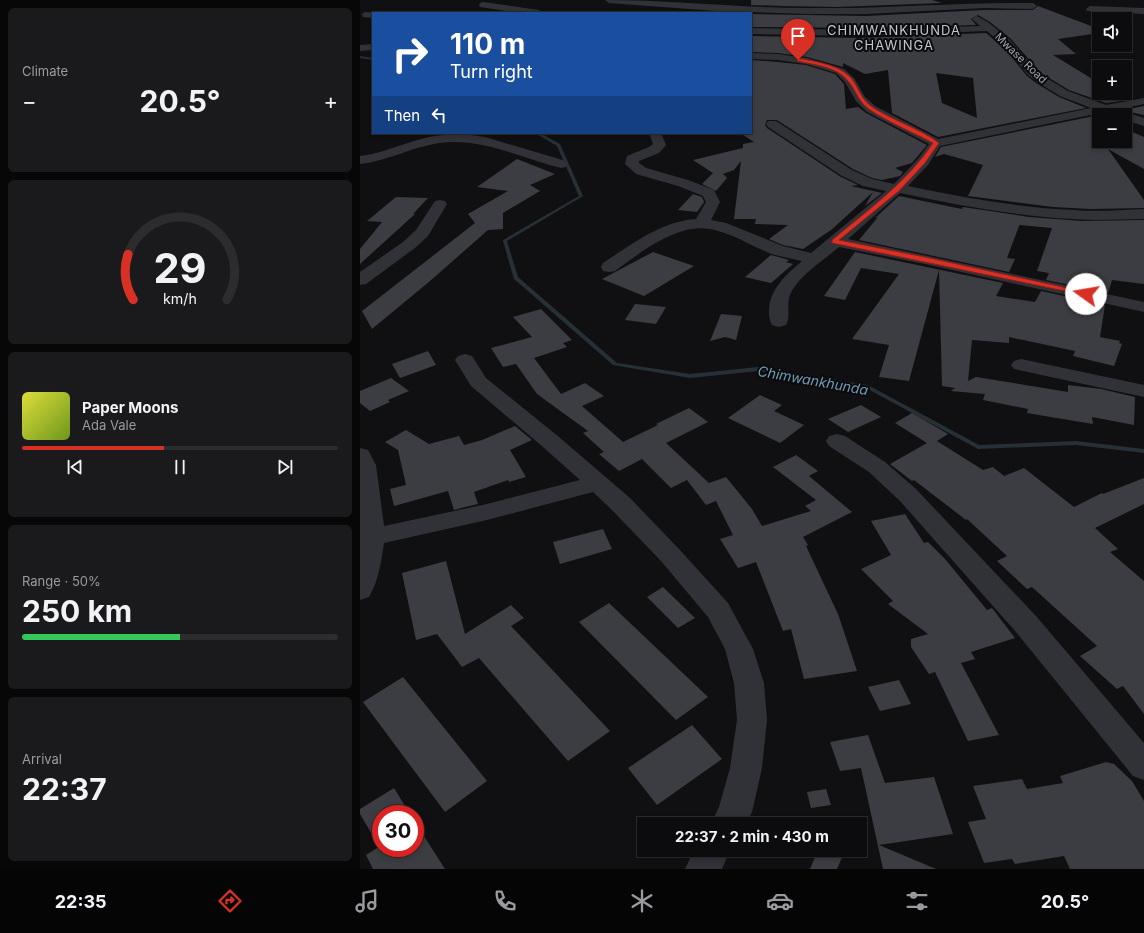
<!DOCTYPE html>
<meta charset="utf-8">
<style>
:root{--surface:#0c0c0e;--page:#1a1a1c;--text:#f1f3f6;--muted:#9a9b9e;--line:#2c2c2e;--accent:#d93025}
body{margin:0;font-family:Inter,sans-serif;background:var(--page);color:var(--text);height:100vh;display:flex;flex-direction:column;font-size:15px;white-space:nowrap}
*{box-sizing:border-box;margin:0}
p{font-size:13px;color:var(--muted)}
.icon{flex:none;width:22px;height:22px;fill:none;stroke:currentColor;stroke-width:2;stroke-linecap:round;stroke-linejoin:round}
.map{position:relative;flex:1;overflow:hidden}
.sheet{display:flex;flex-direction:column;gap:8px;padding:8px;background:#070708;width:360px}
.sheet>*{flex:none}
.top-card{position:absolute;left:12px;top:12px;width:380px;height:122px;border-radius:0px;box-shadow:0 2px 6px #0003,0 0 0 1px var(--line);background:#1a4fa0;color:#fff;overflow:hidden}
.tools{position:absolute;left:732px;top:12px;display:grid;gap:8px}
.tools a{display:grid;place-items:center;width:40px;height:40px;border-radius:0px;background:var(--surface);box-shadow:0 2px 6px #0003,0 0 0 1px var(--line);font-size:20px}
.speed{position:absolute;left:12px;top:805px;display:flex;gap:8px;font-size:20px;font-weight:700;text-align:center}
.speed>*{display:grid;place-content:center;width:52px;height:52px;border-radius:50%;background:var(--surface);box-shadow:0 2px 6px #0003,0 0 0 1px var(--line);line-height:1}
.speed .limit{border:6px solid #d22;background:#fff;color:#111}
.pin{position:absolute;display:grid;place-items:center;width:34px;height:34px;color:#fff;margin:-41px -17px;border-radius:50% 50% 50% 0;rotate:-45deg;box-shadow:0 0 4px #0007}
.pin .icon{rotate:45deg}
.me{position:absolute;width:44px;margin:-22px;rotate:283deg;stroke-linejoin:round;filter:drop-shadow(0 0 3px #0008)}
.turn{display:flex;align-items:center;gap:14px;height:84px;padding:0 12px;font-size:18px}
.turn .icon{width:52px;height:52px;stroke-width:2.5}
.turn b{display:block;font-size:28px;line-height:34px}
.then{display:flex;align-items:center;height:38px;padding:0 12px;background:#0003;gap:8px;font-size:15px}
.big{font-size:30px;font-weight:700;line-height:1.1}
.sheet .widget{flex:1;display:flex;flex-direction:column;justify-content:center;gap:6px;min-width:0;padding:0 14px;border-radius:6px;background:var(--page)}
.sheet .dial{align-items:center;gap:0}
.dial svg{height:104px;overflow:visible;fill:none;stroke:var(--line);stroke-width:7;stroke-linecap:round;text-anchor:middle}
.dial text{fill:var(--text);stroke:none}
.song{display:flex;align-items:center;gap:12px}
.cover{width:48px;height:48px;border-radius:6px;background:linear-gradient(135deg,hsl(60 70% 55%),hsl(80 70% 35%))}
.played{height:4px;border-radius:2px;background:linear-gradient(90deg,var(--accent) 45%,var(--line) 45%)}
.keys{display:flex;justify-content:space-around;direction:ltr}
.heat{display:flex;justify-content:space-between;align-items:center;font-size:22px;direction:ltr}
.charge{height:6px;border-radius:3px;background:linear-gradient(90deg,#34c759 50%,var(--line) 0)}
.trip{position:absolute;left:277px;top:817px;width:230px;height:40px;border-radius:0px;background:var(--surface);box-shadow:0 2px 6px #0003,0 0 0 1px var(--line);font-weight:700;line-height:40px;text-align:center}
.tabs{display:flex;height:64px;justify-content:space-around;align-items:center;background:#050506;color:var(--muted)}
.tabs .icon{width:28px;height:28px}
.tabs .selected{color:var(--accent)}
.tabs b{font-size:18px;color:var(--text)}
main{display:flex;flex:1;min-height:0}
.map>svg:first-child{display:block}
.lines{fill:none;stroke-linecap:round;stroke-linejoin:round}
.stream{fill:#263036;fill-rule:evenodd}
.building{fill:#3c3d42;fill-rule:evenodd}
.minor{fill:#313237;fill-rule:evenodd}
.route{fill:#d93025;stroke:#8d1f18}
.labels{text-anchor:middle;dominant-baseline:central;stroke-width:4;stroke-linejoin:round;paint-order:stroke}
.far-street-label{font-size:11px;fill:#a0a7b4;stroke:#0b0b0d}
.far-quarter-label{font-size:13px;letter-spacing:1px;fill:#c1c6d0;stroke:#0b0b0d}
.water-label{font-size:14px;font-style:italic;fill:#729ab4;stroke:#0b0b0d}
</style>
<main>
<section class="sheet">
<div class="widget"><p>Climate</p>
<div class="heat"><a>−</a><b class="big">20.5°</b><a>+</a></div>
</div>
<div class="widget dial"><svg viewBox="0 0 100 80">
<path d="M14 69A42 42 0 1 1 86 69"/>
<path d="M14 69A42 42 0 0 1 10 34" stroke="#d93025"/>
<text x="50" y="56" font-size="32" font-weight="700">29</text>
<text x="50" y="72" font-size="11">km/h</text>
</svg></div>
<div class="widget">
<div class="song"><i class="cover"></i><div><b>Paper Moons</b><p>Ada Vale</p></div></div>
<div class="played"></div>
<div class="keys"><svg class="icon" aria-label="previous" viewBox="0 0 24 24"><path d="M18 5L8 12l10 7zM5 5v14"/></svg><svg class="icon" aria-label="pause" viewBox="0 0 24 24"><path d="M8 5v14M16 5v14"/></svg><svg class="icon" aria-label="next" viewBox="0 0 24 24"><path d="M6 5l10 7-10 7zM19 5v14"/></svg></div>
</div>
<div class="widget"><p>Range · 50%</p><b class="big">250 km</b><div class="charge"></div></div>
<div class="widget"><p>Arrival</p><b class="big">22:37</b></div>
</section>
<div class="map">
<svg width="784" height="869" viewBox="0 0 784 869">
<rect width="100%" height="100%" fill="#101012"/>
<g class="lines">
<path class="stream" d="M0,56L13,58V60L0,58Z
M175,133H180L200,144L223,196L147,241L158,277L257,363L330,374L398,367L508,385L619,445L716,441L784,449V453L716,445L618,449L506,388L398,371L330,378L253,365L154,279L143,241V240L219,196L197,146Z"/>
</g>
<path class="building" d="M391,0H572L582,3L476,7L423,6L391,5Z
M678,6L739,29V33L698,39L716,54L693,55L739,83V93H756L768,100L746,103L709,90L681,73L651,39L630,22L618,15L611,19L616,25L499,28L391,27V14L506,16L624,10H673Z
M737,13L754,14L748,19H736Z
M626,33L645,49L667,76L676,83L699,97L726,108L578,137L532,113L528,70L505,74L483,63V67L447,57L418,53L391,52V36L499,38ZM576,73L613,78L617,118L582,103Z
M391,60L418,62L446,65L475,74L484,84L486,109L498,107L506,113L567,145L552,163L535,168L543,172L540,176L522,180L512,178L493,169L417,120H407L405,125L407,128L481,177L498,185L491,186L522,193L505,206L513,192L471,230L443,249L423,245L409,239L428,225L395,224L396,219H374L381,161L374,170L363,174L367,178L356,191L342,184L353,173L333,160L383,148V144L394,142L380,133H391Z
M784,106V115L765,111L759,115H739V141H765V129L784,137V169L748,149L784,200V208L731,209L693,207L608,196L623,165L584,154L575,157L581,147Z
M157,159L195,174L170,185L180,191L143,213V229L128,230L70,281L12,329L2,311L115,223L108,214L148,191L117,187Z
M333,194L342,197L344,202L337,212L318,210Z
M539,196L602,209L603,207L669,217L722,221L784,220V284L752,280L748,293L686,280L689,273L677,271L692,228L660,225L659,226L647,258L655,259L649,272L499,240L518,217L515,218Z
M36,197L68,198L53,214H55L0,264V249L22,222L7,221Z
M293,252L334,266L284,296L242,279Z
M495,252L643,283L636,296L675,302L681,291L745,305L740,337L760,341L759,343L762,344L754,366L713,356L715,351L649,337V343L612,340L608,381L616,377L708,392V385L741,389L775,397L774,425L732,417L733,424L667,413L668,409L623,400L625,394L591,391L595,388L582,386L579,270L549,381L519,377L529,345L492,339L539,274L501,268L485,300L464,296Z
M411,255L429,260L426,262L433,264L411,283L385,277Z
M275,304L306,307L296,324L265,320Z
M181,309L212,340L203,343L207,347L174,358L201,394L225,383L244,396L222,406L263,442L298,425L296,424L329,408L348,422L306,443L349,483L366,477L392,509L402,526L451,511L445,506L456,500L413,467L436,455L458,471L449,476L492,512L443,537L448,545L446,546L478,614L497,671L444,679L431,629L423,631L396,562L378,568L360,539L373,535L356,501L346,505L327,480L311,488L282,459L259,471L239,454L244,452L223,433L228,431L177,394L156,364L143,367L131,348L172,337L153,317Z
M361,314L382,316L376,340L365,337L350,341Z
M68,351L76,365L40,378L32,364Z
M31,378L49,391L28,400L30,402L10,411L0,403V391Z
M400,395L422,405L414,411L444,425L420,443L368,418Z
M501,405L521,417L488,432L468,419Z
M552,413L588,434L577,441L623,470L633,467L644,476L664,468L714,507L742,493L743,494L784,478V504L735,528L758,549L750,552L784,581V714L763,686L757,689L720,656L737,646L672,587L667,589L637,561L647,556L607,519L606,520L554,480L552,481L530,464L567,443L535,423Z
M155,426L172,440L150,450L166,477L149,482L148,480L114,492L118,504L105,507L94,510L88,491L34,506L30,489L46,485L38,450L25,442L46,430L69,444L99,436L104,445L122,440Z
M545,514L564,543L568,542L585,559L627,610L632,608L655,638L611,652L615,659L601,663L639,735L608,741L575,672L569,674L551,647V639L568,634L528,604L533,601L501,569L531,555L511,521Z
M243,529L252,549L200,564L193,542Z
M86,561L105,634L151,605L164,618L151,626L250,731L208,761L119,658L102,667L77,634L56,640L42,573Z
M303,587L335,618L318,628L287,597Z
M249,603L288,640L348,697L316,720L219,622Z
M43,677L127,781L85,812L3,702Z
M539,680L551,704L520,711L508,687Z
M332,725L362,759L297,805L268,768Z
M508,735L525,783L574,777L593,834L519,845L576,869H523L501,768L480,771L470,742Z
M746,762L754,764L772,781L784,801V869H710L704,856L655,864L652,859L624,863L608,822L626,819L613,786L662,779L667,789L703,783L700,776Z
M34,788L50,814H21V848H55V822L85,869H13L6,855L17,848H20L0,814V809Z
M466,789L471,805L451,808L447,792Z
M458,850H472L483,855L477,869H450Z"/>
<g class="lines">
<path class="minor" d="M245,0C313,0 380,8 448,8C523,9 598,2 673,3L677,6L673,9L624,8L506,14H447L356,11L249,3Z
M123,2L179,10L183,13H161L120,7L119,5L120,3Z
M730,6L784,8V14L727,11L726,9Z
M6,12L16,13H13V18L3,17L2,15L3,13Z
M617,16L629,23L650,40L680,74L708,91L746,105L784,98V104L580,146L568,165L548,186C602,197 658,208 714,210C737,212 761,210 784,209V219C761,219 737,221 713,219C655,216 597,205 540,193L488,239L784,302V312L565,264L479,247C464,260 437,277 430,295C426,304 431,317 426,325L419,327L412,325C409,320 409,315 409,310C410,288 427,274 442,261C431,258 420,257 409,253C382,242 354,221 323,231C298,238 276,256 255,271L249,272L243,271L241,267L243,263C271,245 301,221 336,219L346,202L343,196L318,186L276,174L265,164L267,156L289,147L293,144L289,133H301L306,145L299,153L279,161V163L286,168L328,180L354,190L360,202L351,220L366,223L423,246L451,253L526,191L503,186L482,176L408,127L406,124L408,121H416L492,170L512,179L534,184L558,159L569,144L507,112L496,101L485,82L476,73L446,64L418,60L391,59V53L418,54L447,58L484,69L494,78L505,97L515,106L578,139L731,108L700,96L677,82L668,75L646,48L627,31L499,36L391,34V28L499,30L620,26L612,19Z
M13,44V50L0,51V45Z
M765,112L784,118V126L765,120V115H760Z
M103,134L125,137L206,161L208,164L206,167L201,168C161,158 121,137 79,143C52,147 28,161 0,164V156C18,154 34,147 51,142C68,136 85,134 103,134Z
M80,200L85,201L87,204L68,236L55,248L6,284L0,285V272L43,242L56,230L75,201Z
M105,354L112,356L126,378L199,437L270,498L319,549L368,603L393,649L404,683L407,720L402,768L392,812L386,824H351L359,807L370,768L377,720L374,683L365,649L348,617L301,561L252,510L233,492L127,520L24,543C21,562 19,580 9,597L0,600V448L8,450L16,465L24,526L127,504L220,480L183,447L111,386L95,360L98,356Z
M661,359L784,385V397L654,369L651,365L654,361Z
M477,434L485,436L525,462L556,489L676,616L784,743V780L773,776L656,632L540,501L509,472L469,446L466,441L469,436Z
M334,850H370L362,869H325Z"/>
</g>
<path class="route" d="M438,58C456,62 479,64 492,79C500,90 501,100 514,108C532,120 563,130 579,143L565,163L539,191L479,240L565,257L726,292L730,294L729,296L472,243V240C508,210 547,182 573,143C552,132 530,123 510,110C497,101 497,91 488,81C476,66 454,65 437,61Z"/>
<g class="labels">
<g class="far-street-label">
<text transform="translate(661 58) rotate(44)">Mwase Road</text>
</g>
<g class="far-quarter-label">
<text x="534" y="30">CHIMWANKHUNDA<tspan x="534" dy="15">CHAWINGA</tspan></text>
</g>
<g class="water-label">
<text transform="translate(453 380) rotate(10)">Chimwankhunda</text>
</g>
</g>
</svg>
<div class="tools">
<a><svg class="icon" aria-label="sound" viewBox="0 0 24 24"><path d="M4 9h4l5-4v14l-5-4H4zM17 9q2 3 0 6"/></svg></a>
<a>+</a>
<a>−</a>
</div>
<div class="speed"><div class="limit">30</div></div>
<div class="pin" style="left:438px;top:60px;background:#d93025"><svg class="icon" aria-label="arrive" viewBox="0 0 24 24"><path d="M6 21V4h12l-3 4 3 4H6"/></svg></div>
<svg class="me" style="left:726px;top:294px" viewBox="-20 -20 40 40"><circle r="19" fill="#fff"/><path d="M0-13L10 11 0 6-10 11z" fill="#d93025"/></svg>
<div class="trip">22:37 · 2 min · 430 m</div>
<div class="top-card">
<div class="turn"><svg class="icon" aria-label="right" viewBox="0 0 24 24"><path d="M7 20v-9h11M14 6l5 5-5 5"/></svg><div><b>110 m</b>Turn right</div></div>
<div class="then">Then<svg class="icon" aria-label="left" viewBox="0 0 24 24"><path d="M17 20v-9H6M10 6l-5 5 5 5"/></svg></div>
</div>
</div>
</main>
<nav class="tabs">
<b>22:35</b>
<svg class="icon selected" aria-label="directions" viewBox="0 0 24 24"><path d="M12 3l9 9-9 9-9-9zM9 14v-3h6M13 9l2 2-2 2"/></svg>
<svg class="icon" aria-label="music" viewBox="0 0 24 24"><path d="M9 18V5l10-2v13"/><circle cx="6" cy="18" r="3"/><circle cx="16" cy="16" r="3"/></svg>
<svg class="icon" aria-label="phone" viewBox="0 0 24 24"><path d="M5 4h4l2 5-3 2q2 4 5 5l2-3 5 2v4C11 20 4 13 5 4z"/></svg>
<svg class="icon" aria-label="climate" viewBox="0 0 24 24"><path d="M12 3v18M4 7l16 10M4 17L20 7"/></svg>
<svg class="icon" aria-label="car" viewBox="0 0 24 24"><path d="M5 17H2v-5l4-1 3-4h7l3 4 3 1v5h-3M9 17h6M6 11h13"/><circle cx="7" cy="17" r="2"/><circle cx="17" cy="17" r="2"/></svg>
<svg class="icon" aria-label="filters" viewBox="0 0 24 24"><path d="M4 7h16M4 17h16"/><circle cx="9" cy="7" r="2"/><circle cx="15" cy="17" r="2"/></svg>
<b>20.5°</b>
</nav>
